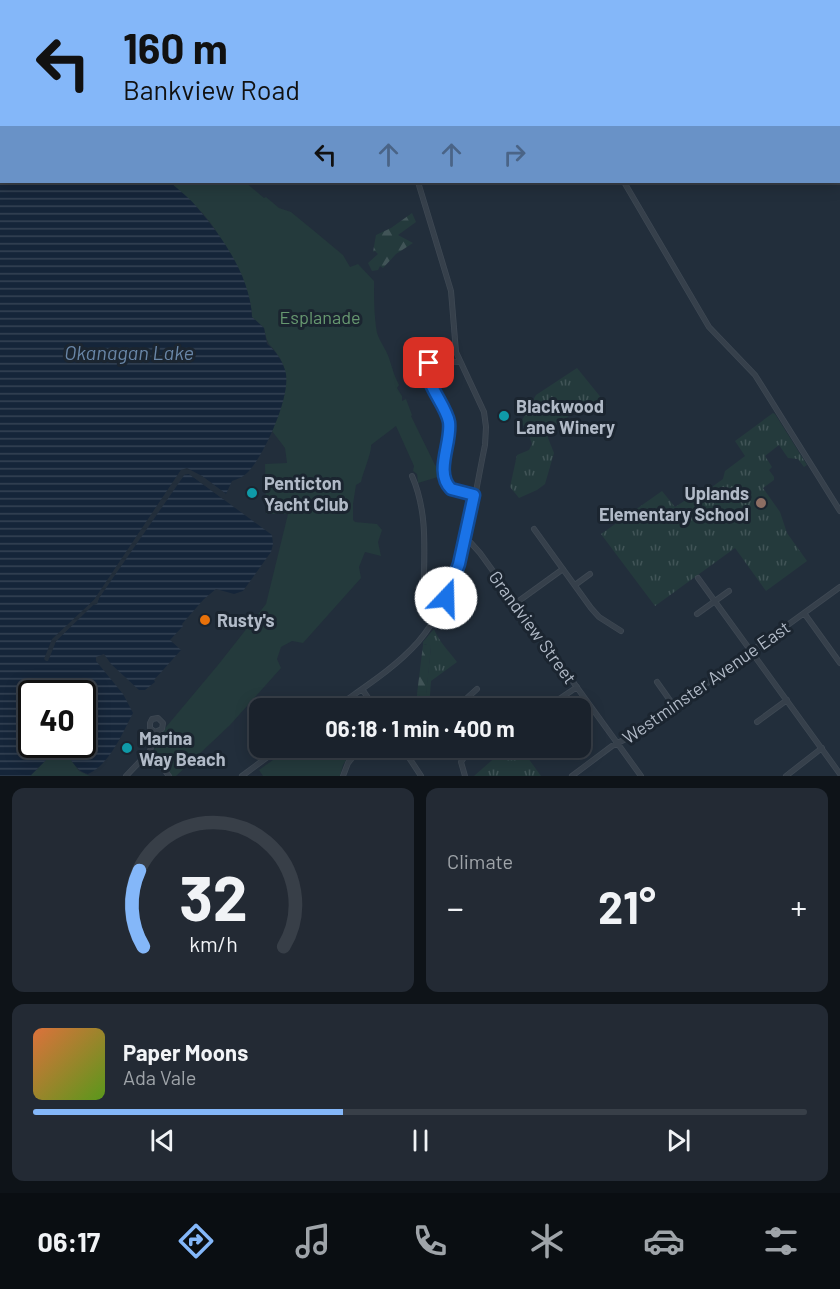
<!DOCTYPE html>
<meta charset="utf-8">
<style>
:root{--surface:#1a222c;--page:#232a34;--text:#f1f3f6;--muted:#9fa4a9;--line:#383f48;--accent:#84b7f9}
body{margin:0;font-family:Barlow,sans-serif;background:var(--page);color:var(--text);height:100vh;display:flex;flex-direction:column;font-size:22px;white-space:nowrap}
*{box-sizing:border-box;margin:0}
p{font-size:20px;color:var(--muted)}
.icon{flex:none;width:33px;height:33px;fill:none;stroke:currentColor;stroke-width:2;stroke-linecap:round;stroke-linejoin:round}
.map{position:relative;height:776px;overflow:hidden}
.drawer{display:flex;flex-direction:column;gap:12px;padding:12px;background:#0e1318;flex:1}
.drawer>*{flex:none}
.guide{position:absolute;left:0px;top:0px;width:840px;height:183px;box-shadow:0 3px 15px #0003,0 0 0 2px var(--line);background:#84b7f9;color:#111;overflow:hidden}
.speed{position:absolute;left:18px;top:680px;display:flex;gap:12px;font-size:30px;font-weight:700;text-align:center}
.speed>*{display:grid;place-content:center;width:78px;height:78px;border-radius:50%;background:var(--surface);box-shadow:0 3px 15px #0003,0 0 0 2px var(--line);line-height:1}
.speed .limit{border:3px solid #111;border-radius:9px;background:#fff;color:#111}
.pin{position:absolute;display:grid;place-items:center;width:51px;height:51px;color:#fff;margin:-26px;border-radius:12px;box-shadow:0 3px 9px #0006}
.me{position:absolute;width:66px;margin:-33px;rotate:21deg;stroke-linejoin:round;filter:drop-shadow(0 0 4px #0008)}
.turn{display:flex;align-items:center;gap:21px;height:126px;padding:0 24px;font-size:27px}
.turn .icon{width:78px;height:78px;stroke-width:2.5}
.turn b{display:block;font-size:42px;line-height:51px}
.lanes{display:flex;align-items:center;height:57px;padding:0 24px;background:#0003;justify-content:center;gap:30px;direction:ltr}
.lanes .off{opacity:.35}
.big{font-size:45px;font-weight:700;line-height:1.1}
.drawer .widget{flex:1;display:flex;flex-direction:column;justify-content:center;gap:9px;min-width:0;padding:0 21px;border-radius:12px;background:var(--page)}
.drawer .dial{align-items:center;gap:0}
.dial svg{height:156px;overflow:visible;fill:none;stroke:var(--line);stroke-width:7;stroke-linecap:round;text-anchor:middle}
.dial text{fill:var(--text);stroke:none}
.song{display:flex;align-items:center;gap:18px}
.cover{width:72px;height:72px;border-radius:9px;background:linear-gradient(135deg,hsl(20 70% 55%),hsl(90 70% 35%))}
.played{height:6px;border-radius:3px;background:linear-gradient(90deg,var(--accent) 40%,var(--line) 40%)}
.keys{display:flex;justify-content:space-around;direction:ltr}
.heat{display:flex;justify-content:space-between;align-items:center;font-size:33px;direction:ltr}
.drawer .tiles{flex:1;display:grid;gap:12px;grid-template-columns:1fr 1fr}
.widget:last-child{grid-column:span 2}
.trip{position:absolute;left:249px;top:698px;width:342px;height:60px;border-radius:12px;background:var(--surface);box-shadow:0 3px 15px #0003,0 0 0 2px var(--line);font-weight:700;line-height:60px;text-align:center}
.tabs{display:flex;height:96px;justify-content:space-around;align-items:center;background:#0a0e12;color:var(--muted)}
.tabs .icon{width:42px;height:42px}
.tabs .active{color:var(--accent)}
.tabs b{font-size:27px;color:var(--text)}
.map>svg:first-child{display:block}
.grass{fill:url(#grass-tufts)}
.forest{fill:url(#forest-firs)}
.green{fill:#243a3c}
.water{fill:url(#water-rules);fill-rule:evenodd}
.pier{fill:#222e3b}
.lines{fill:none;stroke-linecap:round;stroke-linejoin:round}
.minor-casing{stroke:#3f4954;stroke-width:6}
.minor{stroke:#36404b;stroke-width:4.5}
.route-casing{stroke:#114b97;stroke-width:15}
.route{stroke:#1a73e8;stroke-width:10}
.culture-dot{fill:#0f9aa8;stroke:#1b2530;stroke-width:2}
.education-dot{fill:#8d6e63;stroke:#1b2530;stroke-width:2}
.food-dot{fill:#e8710a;stroke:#1b2530;stroke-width:2}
.labels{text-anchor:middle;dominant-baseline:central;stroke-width:6;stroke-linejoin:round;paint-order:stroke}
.park-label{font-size:18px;fill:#679870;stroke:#1b2530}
.poi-label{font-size:18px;font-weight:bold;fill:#b1bac7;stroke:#1b2530;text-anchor:start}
.street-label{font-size:18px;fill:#b1bac7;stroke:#1b2530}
.water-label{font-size:20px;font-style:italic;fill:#6986a7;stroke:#1b2530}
</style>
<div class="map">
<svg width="840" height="776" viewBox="0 0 840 776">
<defs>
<pattern id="grass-tufts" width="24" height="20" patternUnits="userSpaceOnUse" patternTransform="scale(1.5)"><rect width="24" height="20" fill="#243a3c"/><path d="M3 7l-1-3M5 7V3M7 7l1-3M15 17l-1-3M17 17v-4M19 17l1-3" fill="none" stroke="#415457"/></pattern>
<pattern id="forest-firs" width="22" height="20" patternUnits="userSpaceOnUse" patternTransform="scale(1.5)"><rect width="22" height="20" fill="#243a3c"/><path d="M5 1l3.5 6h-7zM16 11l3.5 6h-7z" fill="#415457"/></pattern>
<pattern id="water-rules" width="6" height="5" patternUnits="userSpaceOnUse" patternTransform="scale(1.5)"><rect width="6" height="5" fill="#152539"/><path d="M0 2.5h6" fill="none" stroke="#354354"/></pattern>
</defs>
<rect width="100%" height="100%" fill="#222e3b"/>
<path class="grass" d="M577,368L607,405L576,411L548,431V438L554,453L545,484L537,490L519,498L510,487L517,455L529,450L532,444L528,432L521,422L536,395Z
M773,413L775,414L807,465L804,467L798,459L788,458L779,445L765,456L772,467L769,470L774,477V480L763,488L780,512L787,533L807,561L766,591L735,548L655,606L601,534L662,491L675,507L695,494L698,497L723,479L725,471L745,456L735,441Z
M434,629C439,642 449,651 457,662L431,681L429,708H416L417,694L422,697L426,695L431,646L426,644L423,645V642Z
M507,747H520L541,776H474Z"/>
<path class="forest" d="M412,213L416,222L398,235L413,243L396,254L383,268L380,266L378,270L372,271L368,263L378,254L375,251L373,252L376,235L391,228Z
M428,644L431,646L426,696L422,697L417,694L423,645Z"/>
<path class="green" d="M170,182H245L264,198L266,197L279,208L291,212L319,235L343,255L350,267L358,264L374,281C374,298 374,316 377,333C380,342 386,349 389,358C392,367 394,376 399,385L397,388L402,396V401L406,399L412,415L411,416L435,465L441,471V476L418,483L417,474L413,471L414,466L396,426L371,445C372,452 363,472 361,482L356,485L353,504V520L355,522L377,524L382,530L378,542L381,556L365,552L359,567L361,578L303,643L292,641L281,647L277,659L281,668L230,725L176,776H171L154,751L156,739L218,665L266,604L288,514H266L265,464L287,463L285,448L272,431C281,408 294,380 279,357C270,342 268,349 264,328L252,317C252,289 228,248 212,225C201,209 184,196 170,182Z
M291,747H355L343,765L340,776H263L259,770Z
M56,750L66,753L79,771L90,776H30Z"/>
<path class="water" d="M0,0L18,1L2,2V182H170C180,191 192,200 200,211C225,241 250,277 252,317L264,328L267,344C275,350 282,360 285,370C293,393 264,456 248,472C243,477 238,479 232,481L226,494L202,476L181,470L94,600L53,639L48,661L56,641L93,605L97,604L99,598L185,474H189L272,535L273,544L271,552L243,591L234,594L216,589L204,599L182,624L183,626L170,640L181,650L154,680L155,682L145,690H139L111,664L104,654L96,657V661L123,694L133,713C122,734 110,764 88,774C73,771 72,753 56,750L30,776H0ZM32,693H82V744H32Z"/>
<path class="pier" d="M187,468L202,476L226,494L223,499L189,474L183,475L99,598L97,604L93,605L56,641L48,661H46L44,659L52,639L94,600L181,470Z"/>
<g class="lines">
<g class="minor-casing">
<path id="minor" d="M383,0L384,2
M519,0L520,2
M624,182L709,327L755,375L840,511
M417,347L429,363
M459,362L433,361L429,363L426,372C430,393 449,406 449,429C450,448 436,474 451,489L474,495
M412,476C431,519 422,566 424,612L432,623
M534,529L591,608L599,617L621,631
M464,541L471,543L480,553L641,776
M698,578L840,774
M575,585L590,574
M516,603L563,569
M804,613L840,663
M697,614L729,591
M657,682L674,706
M362,689L375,708
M335,708C363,688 395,668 418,642C464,588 471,512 485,445L486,427L484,412L456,352L451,291L418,182
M456,708L477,689
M546,708L577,687
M757,722L787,700
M402,747L421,776
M150,751L169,776
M126,776L150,751L155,732L162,729L163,723L158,718L152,719L150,723V728L155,732
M242,776L281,747
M343,776L348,763L361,747
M465,776L461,762L471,747
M572,776L612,746L641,731L840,587
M786,776L822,748"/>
</g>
<use href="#minor" class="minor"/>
</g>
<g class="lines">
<g class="route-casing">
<path id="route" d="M429,363C420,378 446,404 449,422C452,443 434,472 451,489L474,495L459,564L446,598"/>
</g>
<use href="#route" class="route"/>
</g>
<g class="culture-dot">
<circle cx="504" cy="416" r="6"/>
<circle cx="252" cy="493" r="6"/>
<circle cx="127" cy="748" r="6"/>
</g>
<circle class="education-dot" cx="761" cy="503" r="6"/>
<circle class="food-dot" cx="205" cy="620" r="6"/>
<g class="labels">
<g class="park-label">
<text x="320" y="317">Esplanade</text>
</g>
<g class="poi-label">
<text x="516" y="406">Blackwood<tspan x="516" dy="21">Lane Winery</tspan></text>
<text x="264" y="483">Penticton<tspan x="264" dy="21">Yacht Club</tspan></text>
<text x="749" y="493" text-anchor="end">Uplands<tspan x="749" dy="21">Elementary School</tspan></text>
<text x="217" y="620">Rusty's</text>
<text x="139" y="738">Marina<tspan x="139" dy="21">Way Beach</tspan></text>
</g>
<g class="street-label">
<text transform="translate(533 627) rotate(54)">Grandview Street</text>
<text transform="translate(706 682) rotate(-35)">Westminster Avenue East</text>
</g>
<g class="water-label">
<text x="129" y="352">Okanagan Lake</text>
</g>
</g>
</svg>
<div class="speed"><div class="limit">40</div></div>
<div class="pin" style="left:429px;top:363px;background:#d93025"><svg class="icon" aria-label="arrive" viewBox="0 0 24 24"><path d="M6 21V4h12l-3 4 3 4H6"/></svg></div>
<svg class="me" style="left:446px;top:598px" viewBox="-20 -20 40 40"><circle r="19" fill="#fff"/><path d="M0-13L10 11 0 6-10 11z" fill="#1a73e8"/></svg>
<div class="trip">06:18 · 1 min · 400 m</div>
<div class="guide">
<div class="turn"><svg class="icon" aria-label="left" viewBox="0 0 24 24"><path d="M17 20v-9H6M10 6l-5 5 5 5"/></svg><div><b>160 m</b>Bankview Road</div></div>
<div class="lanes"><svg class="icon" aria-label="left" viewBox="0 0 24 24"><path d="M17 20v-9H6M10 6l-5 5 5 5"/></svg><svg class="icon off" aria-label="ahead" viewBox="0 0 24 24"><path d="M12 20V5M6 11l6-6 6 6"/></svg><svg class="icon off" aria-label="ahead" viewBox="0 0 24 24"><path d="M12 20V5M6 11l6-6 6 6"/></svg><svg class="icon off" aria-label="right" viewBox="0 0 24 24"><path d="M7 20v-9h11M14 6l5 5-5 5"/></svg></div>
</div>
</div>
<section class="drawer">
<div class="tiles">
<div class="widget dial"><svg viewBox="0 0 100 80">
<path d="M14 69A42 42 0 1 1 86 69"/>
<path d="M14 69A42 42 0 0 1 12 30" stroke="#84b7f9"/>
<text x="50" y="56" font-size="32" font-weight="700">32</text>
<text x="50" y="72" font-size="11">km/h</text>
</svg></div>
<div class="widget"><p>Climate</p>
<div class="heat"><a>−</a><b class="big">21°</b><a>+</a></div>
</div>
<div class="widget">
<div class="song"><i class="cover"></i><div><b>Paper Moons</b><p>Ada Vale</p></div></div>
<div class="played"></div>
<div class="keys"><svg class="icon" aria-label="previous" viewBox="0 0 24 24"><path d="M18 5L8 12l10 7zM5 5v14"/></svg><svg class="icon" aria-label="pause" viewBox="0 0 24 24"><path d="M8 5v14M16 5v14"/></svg><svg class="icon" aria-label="next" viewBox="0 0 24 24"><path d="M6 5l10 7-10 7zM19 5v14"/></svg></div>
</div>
</div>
</section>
<nav class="tabs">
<b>06:17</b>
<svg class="icon active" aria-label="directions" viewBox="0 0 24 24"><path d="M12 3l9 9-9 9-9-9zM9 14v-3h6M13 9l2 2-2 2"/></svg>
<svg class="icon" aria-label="music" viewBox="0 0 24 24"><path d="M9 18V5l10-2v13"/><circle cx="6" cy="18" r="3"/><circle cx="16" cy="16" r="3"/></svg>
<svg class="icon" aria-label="phone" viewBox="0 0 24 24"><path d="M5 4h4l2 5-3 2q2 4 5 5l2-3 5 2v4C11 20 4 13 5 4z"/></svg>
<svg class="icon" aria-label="climate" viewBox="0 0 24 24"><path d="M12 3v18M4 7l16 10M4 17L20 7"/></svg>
<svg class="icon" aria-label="car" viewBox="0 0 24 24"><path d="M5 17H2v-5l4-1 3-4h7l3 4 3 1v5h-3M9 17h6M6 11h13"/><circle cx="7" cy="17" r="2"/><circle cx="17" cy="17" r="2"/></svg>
<svg class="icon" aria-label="filters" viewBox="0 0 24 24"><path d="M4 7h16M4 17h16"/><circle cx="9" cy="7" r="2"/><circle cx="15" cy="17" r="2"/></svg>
</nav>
